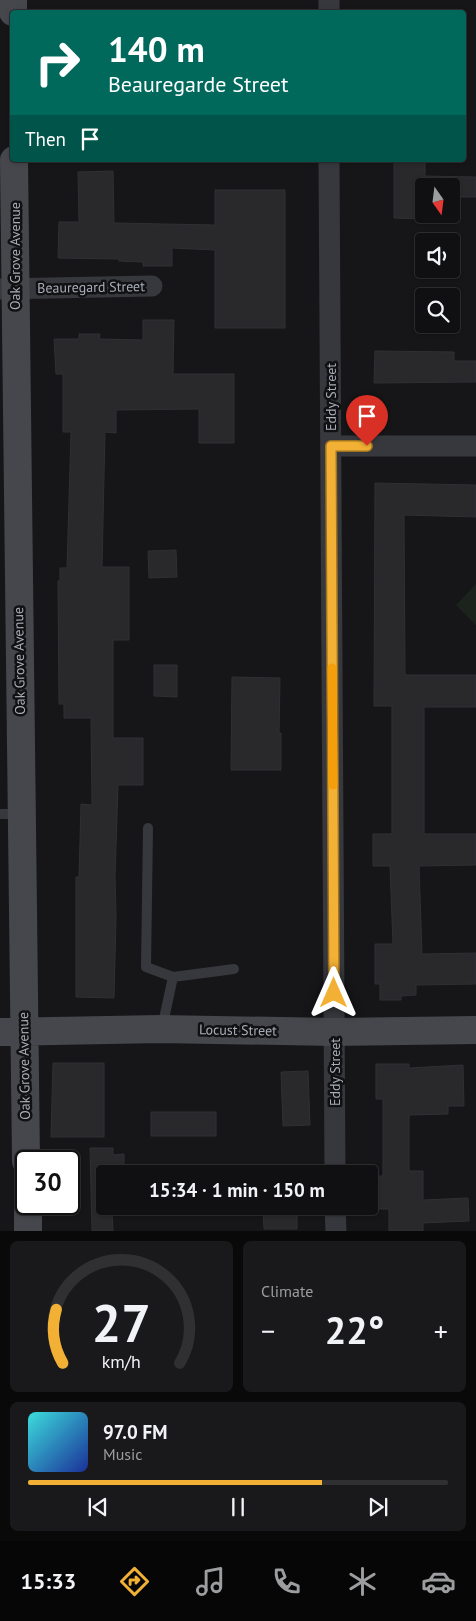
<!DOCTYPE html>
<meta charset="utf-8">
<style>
:root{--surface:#101012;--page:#19191b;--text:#f1f3f6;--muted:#9c9d9f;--line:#303032;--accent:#f2b134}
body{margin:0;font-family:"PT Sans",sans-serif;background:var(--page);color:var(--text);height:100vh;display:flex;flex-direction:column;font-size:19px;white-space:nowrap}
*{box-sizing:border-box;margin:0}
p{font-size:16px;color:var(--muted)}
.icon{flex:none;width:28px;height:28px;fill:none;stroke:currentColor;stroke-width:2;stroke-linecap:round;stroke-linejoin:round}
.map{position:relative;height:1231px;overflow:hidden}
.sheet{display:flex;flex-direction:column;gap:10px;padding:10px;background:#09090a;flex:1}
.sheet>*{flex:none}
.top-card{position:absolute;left:10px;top:10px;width:456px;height:152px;border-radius:5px;box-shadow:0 1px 4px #0004,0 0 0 1px var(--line);background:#00695c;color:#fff;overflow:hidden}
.needle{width:32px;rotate:166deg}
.fabs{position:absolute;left:415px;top:178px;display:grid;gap:10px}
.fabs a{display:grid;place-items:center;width:45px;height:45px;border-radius:5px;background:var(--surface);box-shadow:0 1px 4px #0004,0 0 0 1px var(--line);font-size:25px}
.speed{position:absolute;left:15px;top:1150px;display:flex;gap:10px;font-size:25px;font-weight:700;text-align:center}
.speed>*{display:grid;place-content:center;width:65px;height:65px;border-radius:50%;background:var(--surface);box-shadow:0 1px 4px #0004,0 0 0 1px var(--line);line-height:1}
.speed .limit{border:2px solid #111;border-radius:8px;background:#fff;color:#111}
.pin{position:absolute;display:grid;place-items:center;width:42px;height:42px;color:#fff;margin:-51px -21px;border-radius:50% 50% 50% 0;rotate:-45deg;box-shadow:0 0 5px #0007}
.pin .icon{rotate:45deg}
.me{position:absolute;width:55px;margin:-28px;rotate:0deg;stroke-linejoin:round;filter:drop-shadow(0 0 4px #0008)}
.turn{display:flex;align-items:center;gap:18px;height:105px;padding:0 15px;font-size:22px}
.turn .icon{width:65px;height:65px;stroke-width:2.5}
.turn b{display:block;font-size:35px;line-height:42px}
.then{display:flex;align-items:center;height:48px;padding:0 15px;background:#0003;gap:10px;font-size:19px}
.big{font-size:38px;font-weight:700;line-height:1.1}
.sheet .tile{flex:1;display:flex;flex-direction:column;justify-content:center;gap:8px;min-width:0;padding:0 18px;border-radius:8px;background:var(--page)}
.sheet .dial{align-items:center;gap:0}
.dial svg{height:130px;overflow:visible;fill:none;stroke:var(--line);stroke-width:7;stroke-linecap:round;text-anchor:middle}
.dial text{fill:var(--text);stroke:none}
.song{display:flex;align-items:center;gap:15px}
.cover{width:60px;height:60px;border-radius:8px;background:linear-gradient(135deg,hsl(180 70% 55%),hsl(230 70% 35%))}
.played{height:5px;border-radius:2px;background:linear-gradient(90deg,var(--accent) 70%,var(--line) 70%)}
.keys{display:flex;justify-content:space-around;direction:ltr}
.heat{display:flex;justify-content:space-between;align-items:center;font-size:28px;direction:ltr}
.sheet .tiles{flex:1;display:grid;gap:10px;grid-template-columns:1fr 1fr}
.tile:last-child{grid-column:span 2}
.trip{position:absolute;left:96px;top:1165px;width:282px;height:50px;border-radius:5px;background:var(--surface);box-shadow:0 1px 4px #0004,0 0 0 1px var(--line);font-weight:700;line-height:50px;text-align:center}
.tab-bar{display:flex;height:80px;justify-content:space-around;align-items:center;background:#060607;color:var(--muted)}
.tab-bar .icon{width:35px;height:35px}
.tab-bar .active{color:var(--accent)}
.tab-bar b{font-size:22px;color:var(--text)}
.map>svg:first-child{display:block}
.green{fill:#1c231d}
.building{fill:#29292c;stroke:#303034}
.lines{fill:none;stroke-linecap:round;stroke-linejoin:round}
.lane{stroke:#37383d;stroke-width:10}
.street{stroke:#37383d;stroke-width:21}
.secondary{stroke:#45474d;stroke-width:28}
.route-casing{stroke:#9d7322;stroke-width:12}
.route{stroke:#f2b134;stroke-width:9}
.slow{stroke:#f59e0b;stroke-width:9}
.labels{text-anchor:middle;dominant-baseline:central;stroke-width:5;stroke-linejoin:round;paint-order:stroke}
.street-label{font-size:14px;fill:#a8adb8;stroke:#111113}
</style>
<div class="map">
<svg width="476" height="1231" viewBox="0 0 476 1231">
<rect width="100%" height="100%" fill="#161618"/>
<path class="green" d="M476,584V625L456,605Z"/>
<path class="building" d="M394,160H425V176L476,177V197H451V186H424L425,219L394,218Z
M113,171L114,223L215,225V190H285V328H215V250L172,248V266H143V262L119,261V259L58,258L59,222H79L78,172Z
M143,320H174L173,374H234V443H199V409L116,410V433L105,432L102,567H129V640H113V738H143V785H118L115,877L116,917L114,998L76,997V877H79L81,804L92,805L91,718H64V704H59L58,581H60V568H67L71,432H63V374H56L54,339H79V334H100L99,339L143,340Z
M375,351L454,352V361H476V382L374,383Z
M375,483L476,485V517L404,515L405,675H476V707H424V834H476V865L419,866L422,954L476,953V984L416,985V995L401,996V1000H380V984H375V944H393L390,866H373V834H392V706H374Z
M176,550L177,577L149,578L148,551Z
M154,665H177V697L154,696Z
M232,677L280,678L279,733H281V770H231Z
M53,1063H104V1137H51Z
M376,1064H409V1068L463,1065L464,1106H448V1114L409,1115V1171H423V1200L468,1198L469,1221L423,1223V1231H389V1209H370V1176H383V1099H376Z
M308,1071L310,1125L283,1126L281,1072Z
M151,1112H216V1136H151Z
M90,1148H113V1155L124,1154V1174H105V1206H125V1212H112L113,1231H92Z
M263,1206H297V1229H264Z"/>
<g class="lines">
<path class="lane" d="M0,814H21
M148,828L146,967L173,977L162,1028
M173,977L234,969"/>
<path class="street" d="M329,0V12
M329,160L335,1174
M0,289L152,286
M331,446H476
M335,1206L336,1231"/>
<path class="secondary" d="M13,0V12
M14,160L26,1161
M0,1032L161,1029L334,1032L476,1030
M28,1204V1231"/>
</g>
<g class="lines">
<g class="route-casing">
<path id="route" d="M334,993L331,446H367"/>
</g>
<use href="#route" class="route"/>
<path class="slow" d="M332,668L333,785"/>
</g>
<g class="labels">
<g class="street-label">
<text transform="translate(15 256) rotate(-90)">Oak Grove Avenue</text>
<text transform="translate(91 287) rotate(-1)">Beauregard Street</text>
<text transform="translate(331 397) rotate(-90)">Eddy Street</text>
<text transform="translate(19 661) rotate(-91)">Oak Grove Avenue</text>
<text transform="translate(238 1030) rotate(1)">Locust Street</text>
<text transform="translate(24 1066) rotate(-91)">Oak Grove Avenue</text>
<text transform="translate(335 1072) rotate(-90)">Eddy Street</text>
</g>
</g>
</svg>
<div class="fabs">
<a><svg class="needle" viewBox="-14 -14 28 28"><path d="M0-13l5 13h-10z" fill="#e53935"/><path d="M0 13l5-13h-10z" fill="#9c9d9f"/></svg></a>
<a><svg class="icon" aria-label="sound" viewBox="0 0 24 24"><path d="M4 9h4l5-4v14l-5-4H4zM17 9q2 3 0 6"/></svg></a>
<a><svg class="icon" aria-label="search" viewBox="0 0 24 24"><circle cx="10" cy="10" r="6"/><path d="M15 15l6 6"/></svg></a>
</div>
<div class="speed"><div class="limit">30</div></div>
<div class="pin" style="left:367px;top:446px;background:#d93025"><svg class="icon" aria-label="arrive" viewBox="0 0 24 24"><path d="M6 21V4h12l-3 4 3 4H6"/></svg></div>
<svg class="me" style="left:334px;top:993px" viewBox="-20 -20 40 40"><path d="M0-17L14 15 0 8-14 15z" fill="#f2b134" stroke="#fff" stroke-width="4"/></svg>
<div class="trip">15:34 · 1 min · 150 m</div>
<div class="top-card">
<div class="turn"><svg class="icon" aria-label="right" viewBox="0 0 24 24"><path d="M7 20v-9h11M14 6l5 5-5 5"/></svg><div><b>140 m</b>Beauregarde Street</div></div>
<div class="then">Then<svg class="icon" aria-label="arrive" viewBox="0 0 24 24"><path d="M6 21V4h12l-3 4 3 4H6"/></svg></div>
</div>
</div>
<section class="sheet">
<div class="tiles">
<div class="tile dial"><svg viewBox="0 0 100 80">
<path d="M14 69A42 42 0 1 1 86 69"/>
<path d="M14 69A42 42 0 0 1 10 36" stroke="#f2b134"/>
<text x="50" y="56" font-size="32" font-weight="700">27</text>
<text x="50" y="72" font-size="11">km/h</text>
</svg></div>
<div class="tile"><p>Climate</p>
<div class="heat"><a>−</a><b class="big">22°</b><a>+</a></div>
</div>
<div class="tile">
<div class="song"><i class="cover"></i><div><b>97.0 FM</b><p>Music</p></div></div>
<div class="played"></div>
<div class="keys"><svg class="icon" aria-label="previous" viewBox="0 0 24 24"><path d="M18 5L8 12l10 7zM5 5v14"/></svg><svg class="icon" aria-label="pause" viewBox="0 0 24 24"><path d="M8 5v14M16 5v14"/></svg><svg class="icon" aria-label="next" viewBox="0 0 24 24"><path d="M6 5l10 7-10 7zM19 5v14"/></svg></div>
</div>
</div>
</section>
<nav class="tab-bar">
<b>15:33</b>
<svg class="icon active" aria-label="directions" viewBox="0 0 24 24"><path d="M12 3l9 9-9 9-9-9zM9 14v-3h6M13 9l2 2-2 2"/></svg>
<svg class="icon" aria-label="music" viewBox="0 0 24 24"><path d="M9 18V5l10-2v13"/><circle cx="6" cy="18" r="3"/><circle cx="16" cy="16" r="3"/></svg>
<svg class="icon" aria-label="phone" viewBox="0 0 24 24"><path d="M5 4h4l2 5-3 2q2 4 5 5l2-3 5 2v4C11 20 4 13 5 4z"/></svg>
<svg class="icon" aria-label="climate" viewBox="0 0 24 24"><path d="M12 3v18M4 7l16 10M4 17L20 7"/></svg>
<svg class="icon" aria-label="car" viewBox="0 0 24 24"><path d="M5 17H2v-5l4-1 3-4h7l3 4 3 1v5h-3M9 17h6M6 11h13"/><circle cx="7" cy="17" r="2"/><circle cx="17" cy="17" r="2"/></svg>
</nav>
